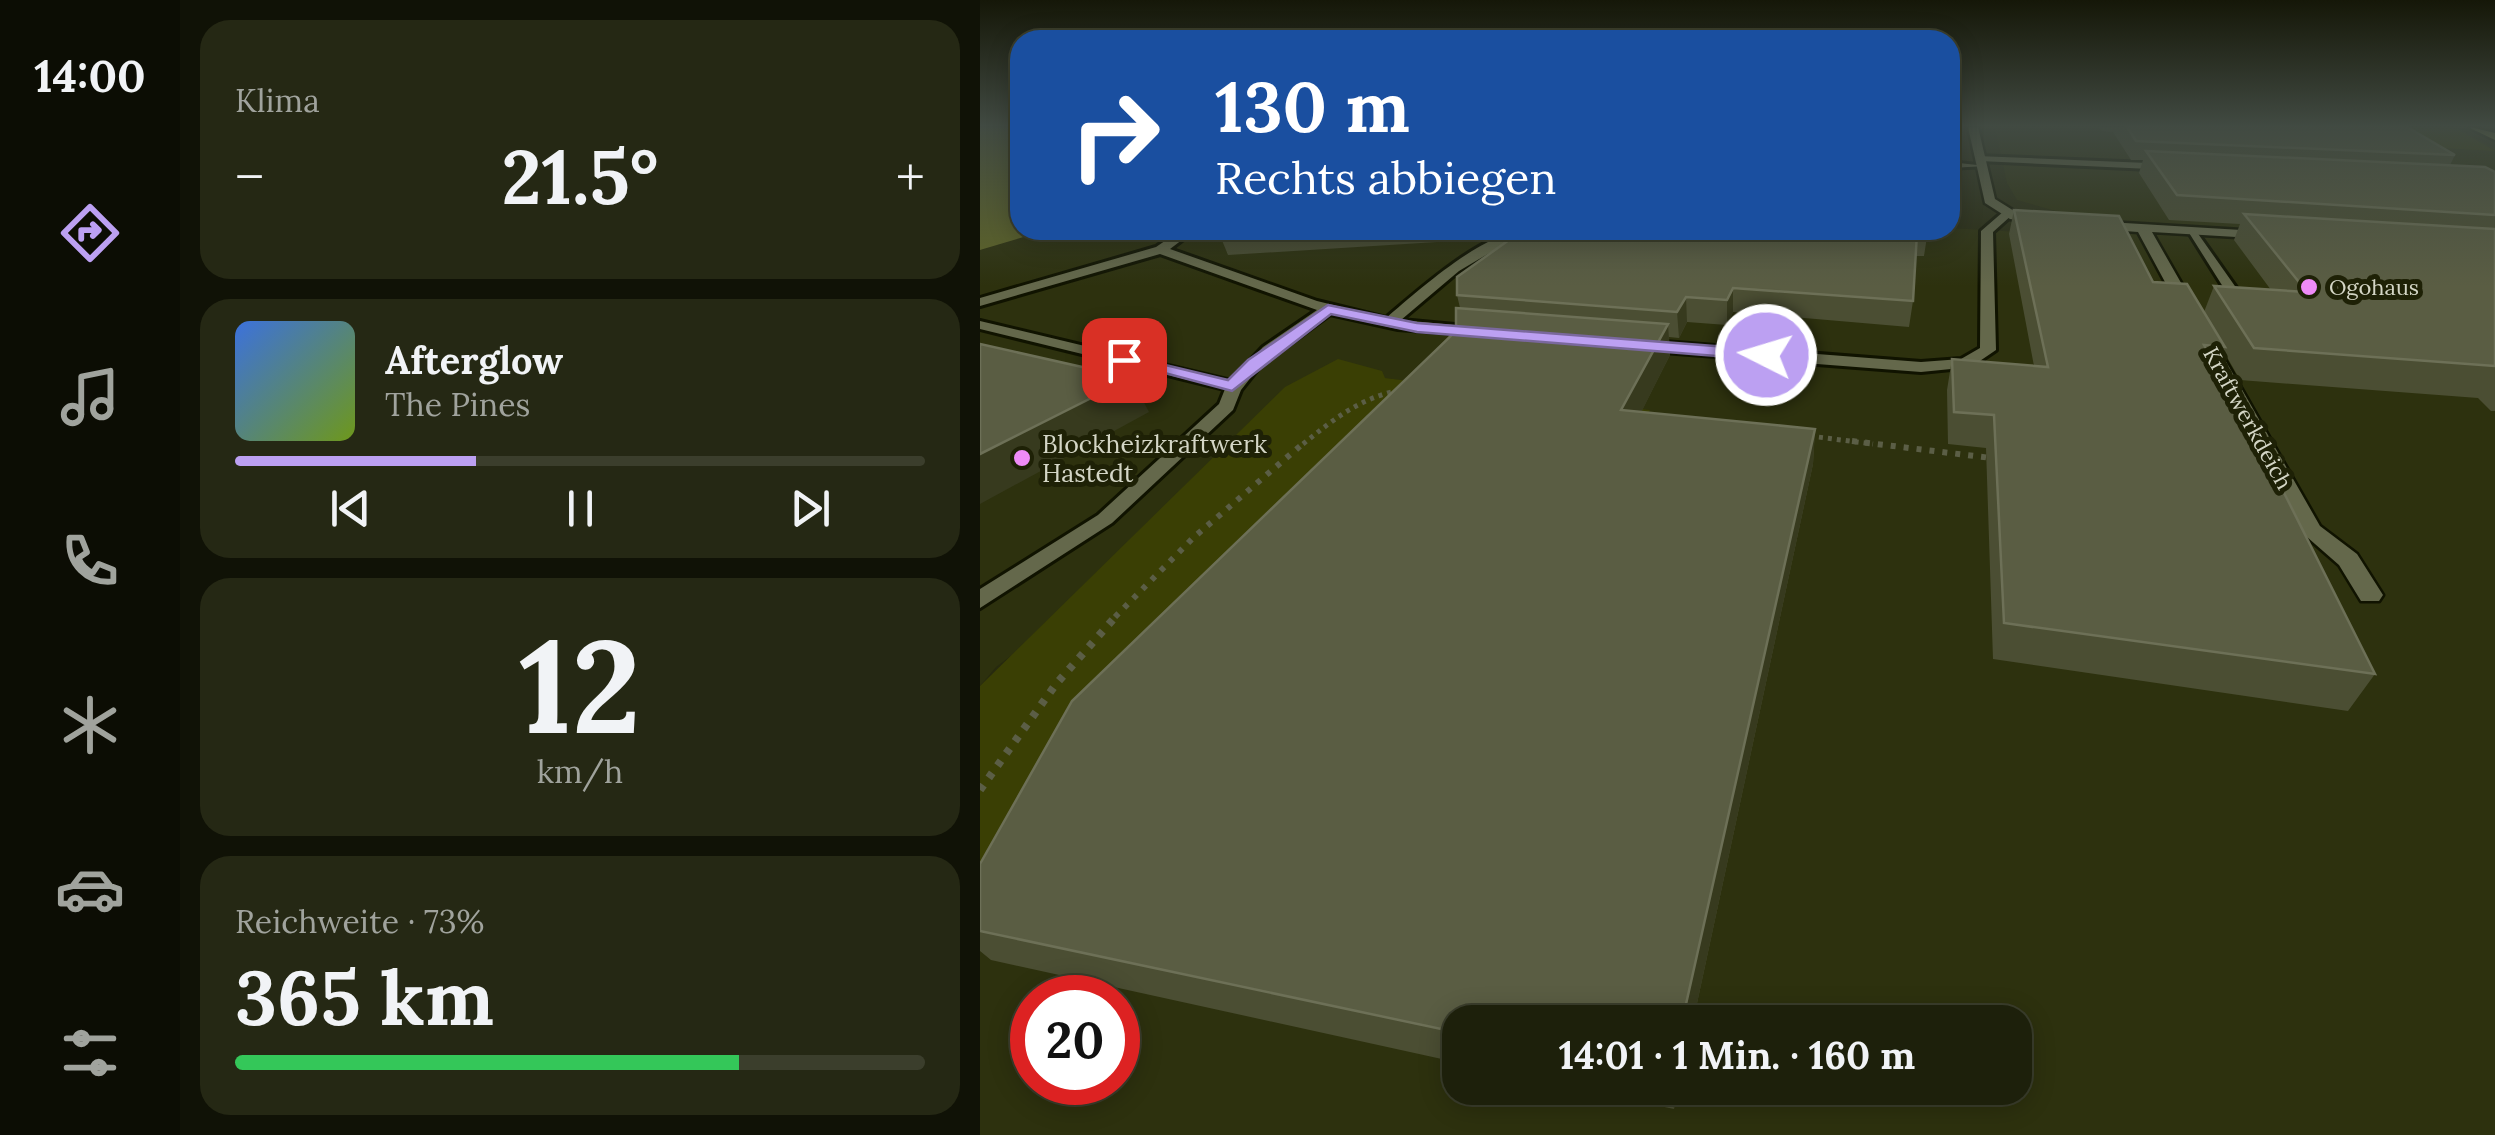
<!DOCTYPE html>
<html lang="de">
<meta charset="utf-8">
<style>
:root{--surface:#1d200b;--page:#252814;--text:#f1f3f6;--muted:#a0a39d;--line:#3b3e2c;--accent:#bca0f2}
body{margin:0;font-family:Lora,serif;background:var(--page);color:var(--text);height:100vh;display:flex;flex-direction:column;font-size:38px;white-space:nowrap}
*{box-sizing:border-box;margin:0}
p{font-size:32px;color:var(--muted)}
.icon{flex:none;width:55px;height:55px;fill:none;stroke:currentColor;stroke-width:2;stroke-linecap:round;stroke-linejoin:round}
.map{position:relative;flex:1;overflow:hidden}
.side{display:flex;flex-direction:column;gap:20px;padding:20px;background:#101206;width:800px}
.side>*{flex:none}
.hud{position:absolute;left:30px;top:30px;width:950px;height:210px;border-radius:30px;box-shadow:0 5px 25px #0003,0 0 0 2px var(--line);background:#1a4fa0;color:#fff;overflow:hidden}
.speed{position:absolute;left:30px;top:975px;display:flex;gap:20px;font-size:50px;font-weight:700;text-align:center}
.speed>*{display:grid;place-content:center;width:130px;height:130px;border-radius:50%;background:var(--surface);box-shadow:0 5px 25px #0003,0 0 0 2px var(--line);line-height:1}
.speed .limit{border:15px solid #d22;background:#fff;color:#111}
.pin{position:absolute;display:grid;place-items:center;width:85px;height:85px;color:#fff;margin:-42px;border-radius:20px;box-shadow:0 5px 15px #0006}
.me{position:absolute;width:110px;margin:-55px;rotate:275deg;stroke-linejoin:round;filter:drop-shadow(0 0 8px #0008)}
.turn{display:flex;align-items:center;gap:35px;height:210px;padding:0 40px;font-size:45px}
.turn .icon{width:130px;height:130px;stroke-width:2.5}
.turn b{display:block;font-size:70px;line-height:85px}
.big{font-size:75px;font-weight:800;line-height:1.1}
.side .widget{flex:1;display:flex;flex-direction:column;justify-content:center;gap:15px;min-width:0;padding:0 35px;border-radius:30px;background:var(--page)}
.side .dial{align-items:center;gap:0}
.dial b{font-size:130px;line-height:1}
.song{display:flex;align-items:center;gap:30px}
.cover{width:120px;height:120px;border-radius:15px;background:linear-gradient(135deg,hsl(220 70% 55%),hsl(80 70% 35%))}
.played{height:10px;border-radius:5px;background:linear-gradient(90deg,var(--accent) 35%,var(--line) 35%)}
.keys{display:flex;justify-content:space-around;direction:ltr}
.heat{display:flex;justify-content:space-between;align-items:center;font-size:55px;direction:ltr}
.charge{height:15px;border-radius:8px;background:linear-gradient(90deg,#34c759 73%,var(--line) 0)}
.trip{position:absolute;left:462px;top:1005px;width:590px;height:100px;border-radius:30px;background:var(--surface);box-shadow:0 5px 25px #0003,0 0 0 2px var(--line);font-weight:800;line-height:100px;text-align:center}
main{display:flex;flex:1;min-height:0}
.menu{display:flex;flex-direction:column;width:180px;justify-content:space-around;align-items:center;background:#0c0d04;color:var(--muted)}
.menu .icon{width:70px;height:70px}
.menu .active{color:var(--accent)}
.menu b{font-size:45px;color:var(--text)}
.map>svg:first-child{display:block}
.built{fill:#2d310e;fill-rule:evenodd}
.green{fill:#3a3f04}
.water{fill:#5f6526}
.lines{fill:none;stroke-linecap:round;stroke-linejoin:round}
.service-casing{stroke:#101300;stroke-width:6}
.minor-casing{stroke:#101300;stroke-width:5}
.primary-casing{stroke:#101300;stroke-width:5}
.path-far2{stroke:#5b5e46;stroke-width:5;stroke-dasharray:4 5;stroke-linecap:butt}
.path-far1{stroke:#5b5e46;stroke-width:6;stroke-dasharray:5 8;stroke-linecap:butt}
.path{stroke:#5b5e46;stroke-width:8;stroke-dasharray:6 9;stroke-linecap:butt}
.service{fill:#64684b;fill-rule:evenodd}
.minor{fill:#64684b;fill-rule:evenodd}
.primary{fill:#98a04e;fill-rule:evenodd}
.wall{fill:#4b4e33}
.shaded-wall{fill:#373a1e}
.building{fill:#5a5d43;stroke:#6d7057;stroke-width:2.5}
.route{fill:#bca0f2;stroke:#7a689d;stroke-width:2.5}
.poi-dot{fill:#ef8bf7;stroke:#1e2106;stroke-width:4}
.labels{text-anchor:middle;dominant-baseline:central;stroke-width:10;stroke-linejoin:round;paint-order:stroke}
.far-poi-label{font-size:22px;fill:#d4d6c6;stroke:#1e2106;text-anchor:start}
.far-street-label{font-size:22px;fill:#d4d6c6;stroke:#1e2106}
.poi-label{font-size:25px;fill:#d4d6c6;stroke:#1e2106;text-anchor:start}
</style>
<main>
<nav class="menu">
<b>14:00</b>
<svg class="icon active" aria-label="directions" viewBox="0 0 24 24"><path d="M12 3l9 9-9 9-9-9zM9 14v-3h6M13 9l2 2-2 2"/></svg>
<svg class="icon" aria-label="music" viewBox="0 0 24 24"><path d="M9 18V5l10-2v13"/><circle cx="6" cy="18" r="3"/><circle cx="16" cy="16" r="3"/></svg>
<svg class="icon" aria-label="phone" viewBox="0 0 24 24"><path d="M5 4h4l2 5-3 2q2 4 5 5l2-3 5 2v4C11 20 4 13 5 4z"/></svg>
<svg class="icon" aria-label="climate" viewBox="0 0 24 24"><path d="M12 3v18M4 7l16 10M4 17L20 7"/></svg>
<svg class="icon" aria-label="car" viewBox="0 0 24 24"><path d="M5 17H2v-5l4-1 3-4h7l3 4 3 1v5h-3M9 17h6M6 11h13"/><circle cx="7" cy="17" r="2"/><circle cx="17" cy="17" r="2"/></svg>
<svg class="icon" aria-label="filters" viewBox="0 0 24 24"><path d="M4 7h16M4 17h16"/><circle cx="9" cy="7" r="2"/><circle cx="15" cy="17" r="2"/></svg>
</nav>
<section class="side">
<div class="widget"><p>Klima</p>
<div class="heat"><a>−</a><b class="big">21.5°</b><a>+</a></div>
</div>
<div class="widget">
<div class="song"><i class="cover"></i><div><b>Afterglow</b><p>The Pines</p></div></div>
<div class="played"></div>
<div class="keys"><svg class="icon" aria-label="previous" viewBox="0 0 24 24"><path d="M18 5L8 12l10 7zM5 5v14"/></svg><svg class="icon" aria-label="pause" viewBox="0 0 24 24"><path d="M8 5v14M16 5v14"/></svg><svg class="icon" aria-label="next" viewBox="0 0 24 24"><path d="M6 5l10 7-10 7zM19 5v14"/></svg></div>
</div>
<div class="widget dial"><b>12</b><p>km/h</p></div>
<div class="widget"><p>Reichweite · 73%</p><b class="big">365 km</b><div class="charge"></div></div>
</section>
<div class="map">
<svg width="1515" height="1135" viewBox="0 0 1515 1135">
<rect width="100%" height="100%" fill="#272a0f"/>
<path class="built" d="M1015,127H1476L1515,148V1135H0V939L669,410L404,378L16,667L0,686V250L67,230L970,228L1145,238L1137,216L1079,212L1037,200L1027,183ZM52,998H138V1082H52ZM480,1022H1035V1088H480Z"/>
<path class="green" d="M1423,127H1474L1515,151L1461,148Z
M358,359L402,371L405,378L670,410L652,440L0,939V686L305,387Z"/>
<path class="water" d="M0,127H40V230H67L0,250Z"/>
<g class="lines">
<g class="service-casing">
<path id="service" d="M997,156L1192,164L1197,167L1192,170L1000,161Z
M970,162L1006,166L970,168Z
M1023,212L1033,214L1013,232L1016,350L991,367L941,372L658,350L650,345L658,340L941,362L981,359L1000,348L1001,231Z
M1206,228H1214L1269,306L1267,309H1257Z
M201,230H215L190,249L337,301L406,318C439,290 505,230 548,230L479,271L421,320L507,328L512,330V336L418,329L350,314L280,366L261,390L253,410L132,523L0,608V589L118,515L239,404L245,389L0,329V321L251,381L283,347L337,310L180,254L0,306V298L176,247Z"/>
</g>
<g class="minor-casing">
<path id="minor" d="M988,127H998L1015,199L1039,214L1070,219V225L1030,219L1005,203Z
M1111,221L1295,232V238L1290,239L1172,232L1340,526L1377,554L1403,595L1399,601H1381L1359,565L1319,530L1158,232L1106,228L1105,225Z"/>
</g>
<g class="primary-casing">
<path id="primary" d="M1490,127L1515,133V140L1492,129Z"/>
</g>
<path class="path-far2" d="M830,436L893,444
M323,444C354,419 380,398 420,390"/>
<path class="path-far1" d="M872,441L1011,458
M135,617L213,538L326,441"/>
<path class="path" d="M0,790L76,684L137,615"/>
<use href="#service" class="service"/>
<use href="#minor" class="minor"/>
<use href="#primary" class="primary"/>
</g>
<path class="wall" d="M1119,127H1427L1475,155L1470,165L1515,172V411H1511L1498,398L1260,380L1243,350L1237,367L1395,674L1368,711L1013,659L1006,448L968,444L967,390L972,359L1054,366L1029,234L1034,210L1173,282L1224,312L1234,286L1291,290L1254,240L1260,224L1189,220L1159,173L1163,160H1151L1133,132L1122,131Z
M241,230H536L505,239L248,255L239,233Z
M948,230L944,256H935L933,301L929,327L753,312L747,325L707,322L699,338L689,337L690,355L661,412L835,429L833,464L713,1022H480V1063L11,960L0,951V864L476,331L480,308L477,295Z
M594,1088H699L694,1109Z"/>
<path class="shaded-wall" d="M503,230H536L505,239Z
M753,288V312L747,325V300Z
M706,297L707,322L699,338L697,312Z
M688,324L690,355L645,445L641,410Z
M151,378L169,412L0,504V454Z
M835,429L833,464L713,1022H702Z
M691,1088H699L694,1109Z"/>
<path class="building" d="M1147,127H1427L1475,155L1156,141Z
M1166,151L1505,167L1515,172V215L1197,195Z
M1034,210L1139,216L1173,282L1207,284L1245,347L1224,345L1279,443L1395,674L1024,623L1014,415L974,412L972,359L1068,367Z
M1264,214L1515,229V366L1274,348L1234,286L1327,292Z
M241,230H285L239,233Z
M543,230H948L947,234L937,233L933,301L753,288L747,300L706,297L697,312L477,295V277Z
M476,308L688,324L641,410L835,429L702,1022H480V1033L0,931V864L92,701L476,331Z
M0,344L151,378L0,454Z"/>
<linearGradient id="sky" x2="0" y2="1"><stop stop-color="#151708"/><stop offset="0.44" stop-color="#414a42"/><stop offset="1" stop-color="#414a42" stop-opacity="0"/></linearGradient>
<rect width="1515" height="286" fill="url(#sky)"/>
<path class="route" d="M348,305L437,323L786,350L794,355L786,360L437,332L351,314L252,391L136,360L144,355L248,380L268,360Z"/>
<g class="poi-dot">
<circle cx="1329" cy="287" r="10"/>
<circle cx="42" cy="458" r="10"/>
</g>
<g class="labels">
<g class="far-poi-label">
<text x="1349" y="287">Ogohaus</text>
</g>
<g class="far-street-label">
<text transform="translate(1268 418) rotate(61)">Kraftwerkdeich</text>
</g>
<g class="poi-label">
<text x="62" y="444">Blockheizkraftwerk<tspan x="62" dy="29">Hastedt</tspan></text>
</g>
</g>
</svg>
<div class="speed"><div class="limit">20</div></div>
<div class="pin" style="left:144px;top:360px;background:#d93025"><svg class="icon" aria-label="arrive" viewBox="0 0 24 24"><path d="M6 21V4h12l-3 4 3 4H6"/></svg></div>
<svg class="me" style="left:786px;top:355px" viewBox="-20 -20 40 40"><circle r="17" fill="#bca0f2" stroke="#fff" stroke-width="3"/><path d="M0-11L8 9 0 5-8 9z" fill="#fff"/></svg>
<div class="trip">14:01 · 1 Min. · 160 m</div>
<div class="hud">
<div class="turn"><svg class="icon" aria-label="right" viewBox="0 0 24 24"><path d="M7 20v-9h11M14 6l5 5-5 5"/></svg><div><b>130 m</b>Rechts abbiegen</div></div>
</div>
</div>
</main>
